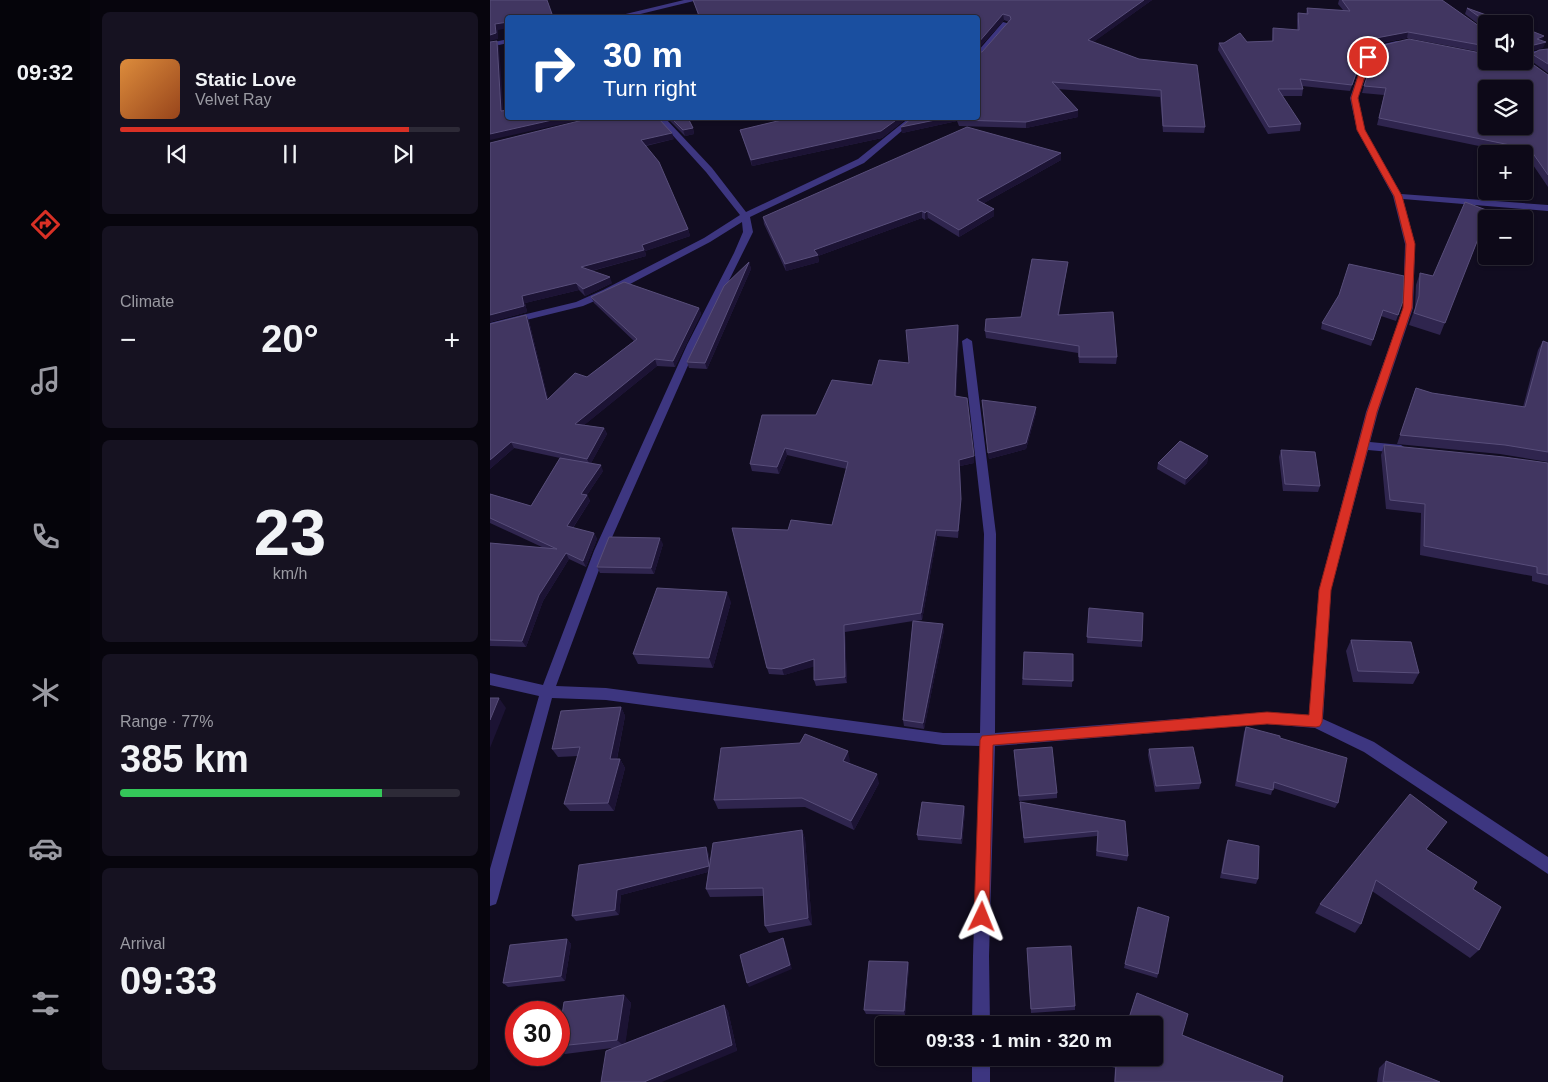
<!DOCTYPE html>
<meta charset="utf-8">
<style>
:root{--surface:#0d0918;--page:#161221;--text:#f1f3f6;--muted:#9a9aa2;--line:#2d2a37;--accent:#d93025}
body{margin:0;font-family:Arial,sans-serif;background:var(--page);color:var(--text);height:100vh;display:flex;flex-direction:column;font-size:19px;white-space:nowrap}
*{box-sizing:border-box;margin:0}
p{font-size:16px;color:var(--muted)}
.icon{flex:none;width:28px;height:28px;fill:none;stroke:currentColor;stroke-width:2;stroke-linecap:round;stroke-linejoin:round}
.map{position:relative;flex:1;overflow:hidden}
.sheet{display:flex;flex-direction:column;gap:12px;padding:12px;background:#07050d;width:400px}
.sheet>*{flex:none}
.banner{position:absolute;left:15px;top:15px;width:475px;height:105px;border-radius:5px;box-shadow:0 1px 4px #0004,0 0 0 1px var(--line);background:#1a4fa0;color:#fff;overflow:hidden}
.tools{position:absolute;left:988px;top:15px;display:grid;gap:10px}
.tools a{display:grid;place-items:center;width:55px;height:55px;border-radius:5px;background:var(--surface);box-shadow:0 1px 4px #0004,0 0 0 1px var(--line);font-size:25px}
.speed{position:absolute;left:15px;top:1001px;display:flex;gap:10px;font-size:25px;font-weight:700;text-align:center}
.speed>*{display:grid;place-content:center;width:65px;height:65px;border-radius:50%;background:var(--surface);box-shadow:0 1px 4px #0004,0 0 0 1px var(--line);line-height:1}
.speed .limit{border:8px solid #d22;background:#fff;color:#111}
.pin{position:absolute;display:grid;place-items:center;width:42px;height:42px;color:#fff;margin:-21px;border:2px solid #fff;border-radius:50%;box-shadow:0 1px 5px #0007}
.me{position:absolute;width:55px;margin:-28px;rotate:2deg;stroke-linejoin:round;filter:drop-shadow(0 0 4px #0008)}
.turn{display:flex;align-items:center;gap:18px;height:105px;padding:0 15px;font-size:22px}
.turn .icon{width:65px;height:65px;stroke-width:2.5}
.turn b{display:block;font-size:35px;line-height:42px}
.big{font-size:38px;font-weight:700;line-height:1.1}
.sheet .widget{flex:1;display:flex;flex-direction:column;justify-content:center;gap:8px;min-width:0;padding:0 18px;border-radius:8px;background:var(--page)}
.sheet .dial{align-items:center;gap:0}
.dial b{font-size:65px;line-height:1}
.song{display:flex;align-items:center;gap:15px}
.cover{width:60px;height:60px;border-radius:8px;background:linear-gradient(135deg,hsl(30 70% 55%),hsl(20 70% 35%))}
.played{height:5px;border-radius:2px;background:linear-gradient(90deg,var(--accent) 85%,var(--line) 85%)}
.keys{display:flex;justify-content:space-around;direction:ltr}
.heat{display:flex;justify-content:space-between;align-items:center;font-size:28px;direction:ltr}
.charge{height:8px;border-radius:4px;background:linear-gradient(90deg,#34c759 77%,var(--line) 0)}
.trip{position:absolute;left:385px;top:1016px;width:288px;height:50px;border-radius:5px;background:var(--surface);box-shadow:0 1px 4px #0004,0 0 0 1px var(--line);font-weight:700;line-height:50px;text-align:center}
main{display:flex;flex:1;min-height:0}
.tab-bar{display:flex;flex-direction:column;width:90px;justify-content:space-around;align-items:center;background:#05040a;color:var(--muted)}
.tab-bar .icon{width:35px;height:35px}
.tab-bar .on{color:var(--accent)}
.tab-bar b{font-size:22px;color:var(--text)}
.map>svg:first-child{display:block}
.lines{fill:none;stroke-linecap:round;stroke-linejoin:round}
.minor{fill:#3d3680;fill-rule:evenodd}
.wall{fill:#2f254e}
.shaded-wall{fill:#1c1334}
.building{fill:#413661;stroke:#584e7a;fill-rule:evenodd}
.route{fill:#d93025;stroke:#8d1f18}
</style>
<main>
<nav class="tab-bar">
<b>09:32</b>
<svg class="icon on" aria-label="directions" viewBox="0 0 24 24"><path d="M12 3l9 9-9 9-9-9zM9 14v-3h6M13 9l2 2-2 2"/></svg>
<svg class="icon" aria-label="music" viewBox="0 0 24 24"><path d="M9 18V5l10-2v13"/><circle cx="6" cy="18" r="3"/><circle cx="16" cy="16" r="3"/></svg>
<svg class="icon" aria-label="phone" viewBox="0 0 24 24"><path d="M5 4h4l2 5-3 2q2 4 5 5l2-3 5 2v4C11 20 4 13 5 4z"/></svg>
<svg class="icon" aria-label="climate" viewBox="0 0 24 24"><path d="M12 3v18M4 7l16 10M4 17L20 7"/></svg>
<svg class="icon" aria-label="car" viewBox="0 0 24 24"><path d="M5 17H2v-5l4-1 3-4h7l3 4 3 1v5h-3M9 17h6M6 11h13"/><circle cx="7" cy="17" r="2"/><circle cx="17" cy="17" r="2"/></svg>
<svg class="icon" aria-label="filters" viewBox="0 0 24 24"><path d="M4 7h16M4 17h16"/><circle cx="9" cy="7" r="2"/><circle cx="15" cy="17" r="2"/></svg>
</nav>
<section class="sheet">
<div class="widget">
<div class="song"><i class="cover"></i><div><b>Static Love</b><p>Velvet Ray</p></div></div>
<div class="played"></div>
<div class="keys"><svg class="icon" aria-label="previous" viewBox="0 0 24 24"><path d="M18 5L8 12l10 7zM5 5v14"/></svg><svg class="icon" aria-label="pause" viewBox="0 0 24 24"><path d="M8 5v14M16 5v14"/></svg><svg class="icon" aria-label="next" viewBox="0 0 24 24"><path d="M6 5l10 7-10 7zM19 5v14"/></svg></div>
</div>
<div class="widget"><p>Climate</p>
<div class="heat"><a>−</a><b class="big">20°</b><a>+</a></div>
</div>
<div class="widget dial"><b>23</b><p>km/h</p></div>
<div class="widget"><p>Range · 77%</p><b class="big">385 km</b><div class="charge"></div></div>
<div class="widget"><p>Arrival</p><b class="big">09:33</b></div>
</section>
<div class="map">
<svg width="1058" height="1082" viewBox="0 0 1058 1082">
<rect width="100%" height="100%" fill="#110c20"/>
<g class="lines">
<path class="minor" d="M194,0H208L134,18H119Z
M513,22L520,24L491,57H488V51Z
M18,39V43L0,47V43Z
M907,41L911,43L910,45L891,50L882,58L868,98L875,130L911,194L1058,205V211L913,199L925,244L923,308L888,412L880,442L911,445L917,449L911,453L878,450L841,590L833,719L884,742L1058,857V874L874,752L825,728L777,724L505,746L499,956L500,1025H482L483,956L490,746L453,745L116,700L62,698L8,898L6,904L0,906V869L49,696L0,685V673L53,685L104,551L197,345L244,253L253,232L252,222L220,242L121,294L93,306L0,329V323L86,302L113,290L214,238L250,215L216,172L167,118H175L222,168L256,212L368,159L419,118H427L374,163L260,217L263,232L207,345L116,551L66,686L116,688L453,733H490L494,534L472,341L477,338L482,341L506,534L505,733L777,712L819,715L829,590L876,412L913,308L915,244L903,196L867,130L860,98L875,55L885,46Z
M1058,50V54L1046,55L1034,60V55L1045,51Z
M482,1058H500V1082H482Z"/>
</g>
<path class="wall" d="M203,0H662L603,42L649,59L715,127L714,133L673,132L670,97L568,89L588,110V117L536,128L469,126L467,121L412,133L411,127L422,118H488L492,52L519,22L514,20L488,49V18H209Z
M849,0H952L996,31V53L917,38L885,44L874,54L860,91L812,86L813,89L812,96H792L811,124L810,131L778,134L728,50L729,43L782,41L783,28L807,30V20L808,13L816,14L817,8L853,10L848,4Z
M977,8L1021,24H996V30L975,14Z
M1058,49V73L1040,60L1042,54Z
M1058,75V187L1039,159H1034V154H1019L1018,152L887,125L894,95L872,93L874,86Z
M177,118H198L203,128L204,134L195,136Z
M300,118H417L392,138L262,166L250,130Z
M184,139L156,146L198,229L200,236L155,251L156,256L102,271L122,283L95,296L89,290L35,303L37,312L0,322V143Z
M571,153V160L494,203L504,216L469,237L438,218L435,220L432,218L328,256L329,262L296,271L274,224L273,217Z
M999,211L950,335L919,325L925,308L926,285L930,273L943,276Z
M259,262L261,269L217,369L199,368L197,362Z
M577,268L569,315L627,357L626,364L589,363L588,353L496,338L495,331L531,317Z
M101,297L209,308L211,314L185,367L167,366L94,425L114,428L117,434L101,463L113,471L97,495L100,501L83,528L104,533L107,539L96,567L79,559L53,601L36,647L0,646V543L54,548L0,523V494L41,506L70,458L24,448L0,469V324L36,315L39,321L58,399L97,377L144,341L104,303Z
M913,301L906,321L891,316L881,346L831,329L832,323Z
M468,325L469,332L466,396L484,463L470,466L471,505L468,538L447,536L432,620L425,621L454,630L434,729L414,726L413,720L423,621L355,632L357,683L326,686L324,680V666L294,675L279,674L277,668L298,530L342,525L357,469L297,455L289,474L262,471L260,464L326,415L382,385L419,363Z
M1053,341L1058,343V462L1010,454L907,444L926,388L942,393L1033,407L1048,350Z
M492,400L546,413L536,449L499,459Z
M894,445L1058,463V585L1042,581V576L930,555L931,513L896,509L891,455Z
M791,450L830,486L828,492L793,491L789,457Z
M718,456L717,463L695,485L667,469L668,463Z
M173,544L164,574L110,573L107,567Z
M241,602L223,668L148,664L143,654Z
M599,608L652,641V647L597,643Z
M861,640L929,673L923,684L863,682L856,651Z
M534,652L583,654L582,687L532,685Z
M131,707L135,716L127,759H130L135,768L124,811H80L74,804L88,756L68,757L62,749Z
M756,727L848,803L845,808L783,788L781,795L745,786L754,732Z
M659,749L711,783L709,789L665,792L658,755Z
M524,750L567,793V798L529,801Z
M360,761L359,763L389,783L364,830L315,807L228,809L224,800Z
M530,802L635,821L638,856L637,861L606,856L607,836L534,843Z
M474,806L475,811L472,844L428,840L427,835Z
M312,830L315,839L322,925L279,933L275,926L273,896L220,897L216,889L218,872L131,895L129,915L86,921L82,916L218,852L220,861Z
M950,832L936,850L983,889L989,950L980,958L882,891L871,924L865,933L825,913L830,904Z
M738,840L768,879L766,884L730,878L736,845Z
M648,907L668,974L667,978L634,968Z
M77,939L81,944L75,981L18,987L13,983Z
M537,952L585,1006V1010L541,1013Z
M418,962L419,966L415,1015L376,1014L374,1010Z
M134,995L141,1003L135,1043L234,1005L238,1011L247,1051L122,1048L75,1054L69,1048V1034Z
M637,1024L692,1035L792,1082H624L625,1068L613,1064L615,1058Z
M896,1061L950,1082H887L889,1068Z"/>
<path class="shaded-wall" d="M654,0H662L598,46V40Z
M62,14L63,18H42Z
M513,14L514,20L488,49V43Z
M18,22V28L8,30V39L0,41V35L5,24Z
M918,32L917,38L885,44L874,54L860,91L875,47L886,38Z
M1054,36L1051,42H1056L1053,48L1034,53V55V52L1036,47Z
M7,41L9,47L14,117L11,111Z
M588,110V117L536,128V122Z
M71,118H99L0,140V134Z
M409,118H417L392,138L262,166L261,160Z
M455,118H467V121L412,133L411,127Z
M203,128L204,134L195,136L193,130Z
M182,133L184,139L153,146L151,140Z
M571,153V160L487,207V200Z
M504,209V216L469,237V230Z
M432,211V218L328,256L329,262L296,271L295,264L324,250Z
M437,211L438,218L435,220V213Z
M198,229L200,236L155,251L156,256L93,273L91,267L152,245Z
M259,262L261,269L217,369L215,363Z
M120,277L122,283L95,296L93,289Z
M86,283L89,290L35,303L37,312L0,322V315L32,296Z
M209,308L211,314L185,367L183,361Z
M36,315L39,321L60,406L57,400Z
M468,325L469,332L466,403L465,396Z
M165,359L167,366L87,431L85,424Z
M546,407V413L536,449L499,459L498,453Z
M114,428L117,434L100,465L97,459Z
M21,442L24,448L0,469V460Z
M295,448L297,455L289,474L287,467Z
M484,456V463L470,466L471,505L468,538L469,460Z
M718,456L717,463L695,485L696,479Z
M111,465L113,471L97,495L100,501L80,532L77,526L91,494Z
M446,530L447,536L432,620L431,613Z
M104,533L107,539L96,567L93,561Z
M170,538L173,544L164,574L161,568Z
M76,553L79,559L53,601L36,647L32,641L49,595Z
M237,592L241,602L223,668L219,658Z
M453,624L454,630L434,729L433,723Z
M354,625L355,632L357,683L355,677Z
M324,659L326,666L294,675L292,669Z
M9,698L16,708L0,748V720Z
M131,707L135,716L125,768L120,759Z
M358,751L360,761L355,770L353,761Z
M130,759L135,768L124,811L118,803Z
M387,774L389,783L364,830L361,821Z
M474,806L475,811L472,844L471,839Z
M312,830L315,839L322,925L318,918Z
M216,847L218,852L222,871L131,895L129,915L125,910L127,890Z
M293,938L295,942L302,969L259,987L257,983Z
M77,939L81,944L75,981L71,976Z
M418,962L419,966L415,1015L414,1011Z
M134,995L141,1003L135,1047L127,1040Z
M234,1005L238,1011L247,1051L172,1082H154Z"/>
<path class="building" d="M0,0H57L62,14L42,18H18V22L5,24L6,33L0,35Z
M203,0H654L598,40L649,59L707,65L715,127L673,126L671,90L562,82L588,110L536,122L469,120L468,118H488V52H492L521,19L520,16L513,14L488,43V18H210Z
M852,0H952L996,31V46L918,32L886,38L875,47L862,85L810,79L813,89H788L811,124L779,127L729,43H734L750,33L757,42L783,41V28L809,30L808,13L818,14L817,8L860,11Z
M977,8L1021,24H999Z
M1034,28L1054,36L1047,39L1056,42L1036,47L1035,53H1034Z
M919,39L996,54V61H1034V58L1058,75V175L1042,152L1027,153L1020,145L889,118L896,88L874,86L885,53L894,45ZM996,89H1034V126H996Z
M7,41L11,111L18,110V118H71L0,134V42Z
M1058,49V64L1042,54L1049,50Z
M101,118H168L182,133L151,140L169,162L198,229L152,245L154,250L91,267L120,277L93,289L86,283L32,296L34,306L0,315V143Z
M181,118H198L203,128L193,130Z
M300,118H409L391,131L261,160L250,130Z
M422,118H455L411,127Z
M477,127L571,153L487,200L504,209L469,230L437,211L435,213L432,211L324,250L328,255L295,264L273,217Z
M975,202L999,211L955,323L924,313L929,296L930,273L943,276Z
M542,259L578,262L568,315L623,312L627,357H589V346L495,331L496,319L531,317Z
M259,262L215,363L197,362L234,286Z
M859,264L914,276L913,301L908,315L893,310L883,340L832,323L849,295Z
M134,282L209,308L183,361L165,359L85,424L114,428L97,459L21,442L0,460V324L36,315L57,400L85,373L97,377L147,339L101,297Z
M468,325L465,396L477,398L484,456L469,460L471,499L468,531L446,530L431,613L354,625L355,677L324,680V659L292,669L277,668L242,528L298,530L301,520L342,525L358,462L295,448L287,467L260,464L272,415H326L342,380L382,385L389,360L419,363L416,330Z
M1053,341L1058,343V452L1015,445L910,435L926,388L942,393L1035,407Z
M492,400L546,407L536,443L498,453Z
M690,441L718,456L696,479L668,463Z
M894,445L1014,457L1058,463V575L1047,573V567L934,546L935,504L900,500Z
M791,450L825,452L830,486L795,484Z
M70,458L111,465L91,494L97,495L77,526L104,533L93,561L76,553L49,595L32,641L0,640V543L67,549L0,518V494L41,506Z
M119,537L170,538L161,568L107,567Z
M167,588L237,592L219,658L143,654Z
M599,608L653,613L652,641L597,637Z
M423,621L453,624L433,723L413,720Z
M861,640L921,642L929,673L868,671Z
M534,652L583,654V681L533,679Z
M0,698H9L0,720Z
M131,707L120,759H130L118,803L74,804L90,747L62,749L71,711Z
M756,727L790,736V738L857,758L848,803L784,782L783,790L747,781Z
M315,734L358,751L353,761L387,774L361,821L312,798L224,800L231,748L310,743Z
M562,747L567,793L529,796L524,750Z
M703,747L711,783L666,786L659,749Z
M920,794L957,822L936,849L987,882L983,889L1011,907L989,950L886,880L871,924L830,904Z
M432,802L474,806L471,839L427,835Z
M530,802L635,821L638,856L607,851L608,831L534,838Z
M312,830L318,918L275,926L273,888L216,889L223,843Z
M738,840L769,846L768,879L732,873Z
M216,847L219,866L127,890L125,910L82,916L89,865Z
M648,907L679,917L668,974L635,964Z
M293,938L300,965L257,983L250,955Z
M77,939L71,976L13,983L20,945Z
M581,946L585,1006L541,1009L537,948Z
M379,961L418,962L414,1011L374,1010Z
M647,993L698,1014L692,1035L793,1076L792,1082H625L626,1064L614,1060L615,1058H664V1025H622L624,1018L637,1024Z
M134,995L127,1040L69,1046V1034L74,1002Z
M234,1005L242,1045L154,1082H111L116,1051Z
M896,1061L950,1082H893Z"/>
<path class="route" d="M878,55L881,57L868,98L875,130L912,196L925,244L922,308L887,412L841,590L832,722L830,726L826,727L777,724L503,745L499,917L497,922L492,924L486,922L484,917L490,740L492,736L777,712L819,715L829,590L877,412L913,308L916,244L904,196L867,130L861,98L874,57Z"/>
</svg>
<div class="tools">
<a><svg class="icon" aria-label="sound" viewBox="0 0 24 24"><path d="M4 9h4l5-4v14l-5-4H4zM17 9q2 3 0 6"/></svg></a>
<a><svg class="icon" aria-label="layers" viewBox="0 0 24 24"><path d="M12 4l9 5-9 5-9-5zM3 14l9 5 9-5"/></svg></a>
<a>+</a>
<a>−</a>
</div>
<div class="speed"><div class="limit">30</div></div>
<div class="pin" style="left:878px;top:57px;background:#d93025"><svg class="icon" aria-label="arrive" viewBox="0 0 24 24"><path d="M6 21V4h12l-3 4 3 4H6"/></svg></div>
<svg class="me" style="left:492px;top:917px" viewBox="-20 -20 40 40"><path d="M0-17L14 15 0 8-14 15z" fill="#d93025" stroke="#fff" stroke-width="4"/></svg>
<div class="trip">09:33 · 1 min · 320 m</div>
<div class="banner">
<div class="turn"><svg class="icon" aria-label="right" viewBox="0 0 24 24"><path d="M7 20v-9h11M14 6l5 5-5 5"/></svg><div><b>30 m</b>Turn right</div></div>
</div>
</div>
</main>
